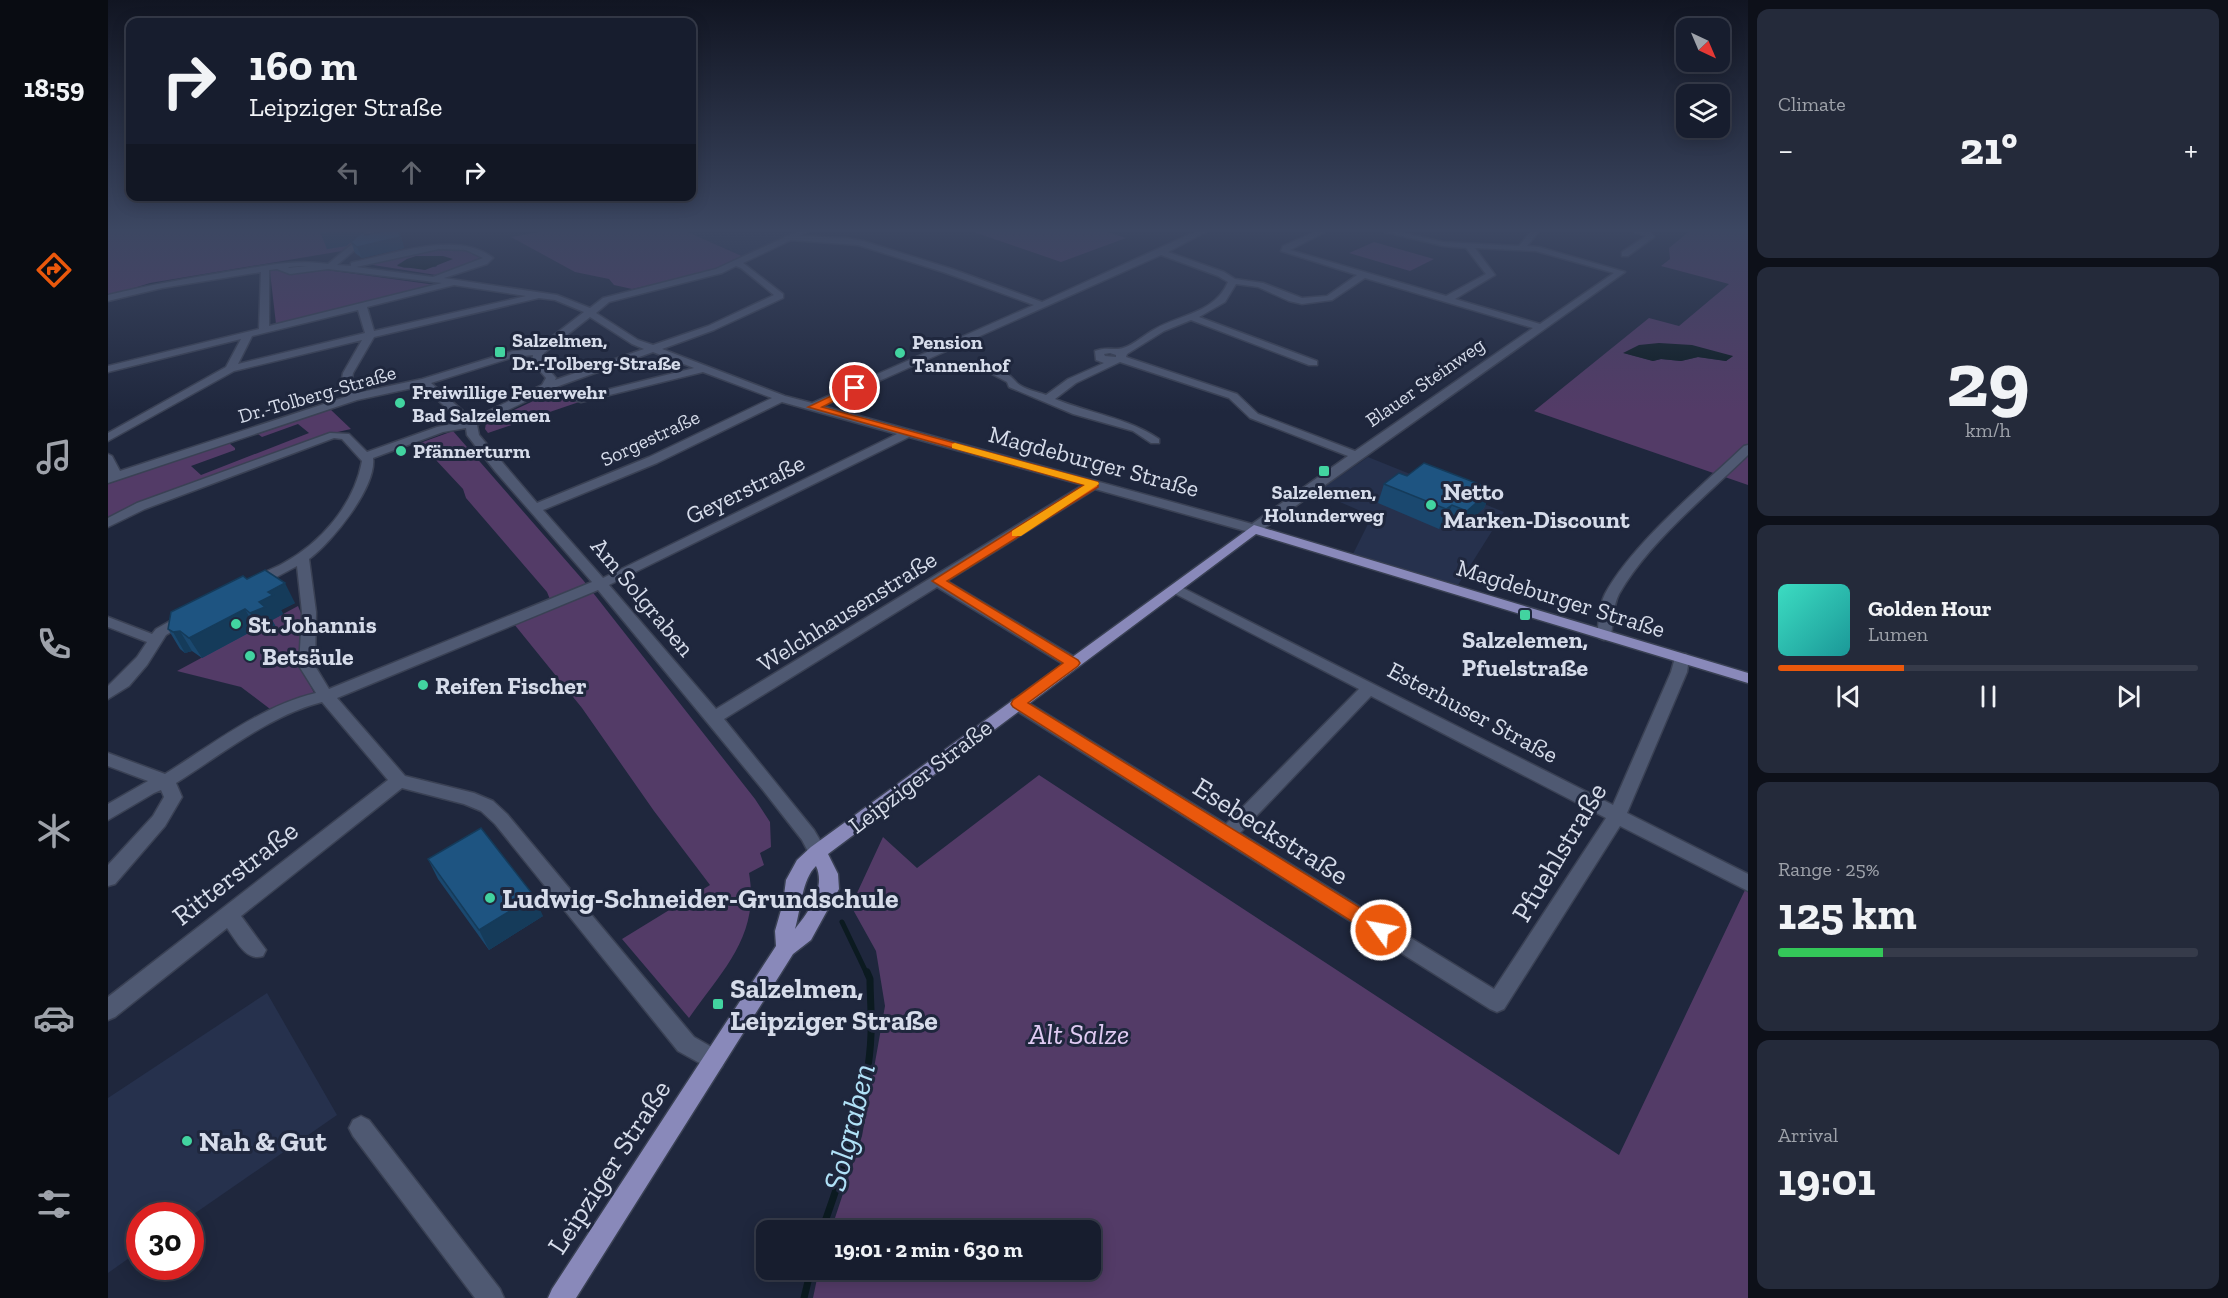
<!DOCTYPE html>
<meta charset="utf-8">
<style>
:root{--surface:#171d2e;--page:#242a3a;--text:#f1f3f6;--muted:#9ea2aa;--line:#363b4a;--accent:#ea580c}
body{margin:0;font-family:"Zilla Slab",serif;background:var(--page);color:var(--text);height:100vh;display:flex;flex-direction:column;font-size:22px;white-space:nowrap}
*{box-sizing:border-box;margin:0}
p{font-size:20px;color:var(--muted)}
.icon{flex:none;width:33px;height:33px;fill:none;stroke:currentColor;stroke-width:2;stroke-linecap:round;stroke-linejoin:round}
.map{position:relative;flex:1;overflow:hidden}
.sheet{display:flex;flex-direction:column;gap:9px;padding:9px;background:#0d1019;width:480px}
.sheet>*{flex:none}
.top-card{position:absolute;left:18px;top:18px;width:570px;height:183px;border-radius:12px;box-shadow:0 3px 15px #0003,0 0 0 2px var(--line);background:#171d2e;color:var(--text);overflow:hidden}
.needle{width:39px;rotate:136deg}
.buttons{position:absolute;left:1568px;top:18px;display:grid;gap:12px}
.buttons a{display:grid;place-items:center;width:54px;height:54px;border-radius:12px;background:var(--surface);box-shadow:0 3px 15px #0003,0 0 0 2px var(--line);font-size:30px}
.speed{position:absolute;left:18px;top:1202px;display:flex;gap:12px;font-size:30px;font-weight:700;text-align:center}
.speed>*{display:grid;place-content:center;width:78px;height:78px;border-radius:50%;background:var(--surface);box-shadow:0 3px 15px #0003,0 0 0 2px var(--line);line-height:1}
.speed .limit{border:9px solid #d22;background:#fff;color:#111}
.pin{position:absolute;display:grid;place-items:center;width:51px;height:51px;color:#fff;margin:-26px;border:3px solid #fff;border-radius:50%;box-shadow:0 2px 6px #0007}
.me{position:absolute;width:66px;margin:-33px;rotate:302deg;stroke-linejoin:round;filter:drop-shadow(0 0 4px #0008)}
.turn{display:flex;align-items:center;gap:21px;height:126px;padding:0 24px;font-size:27px}
.turn .icon{width:78px;height:78px;stroke-width:2.5}
.turn b{display:block;font-size:42px;line-height:51px}
.lanes{display:flex;align-items:center;height:57px;padding:0 24px;background:#0003;justify-content:center;gap:30px;direction:ltr}
.lanes .off{opacity:.35}
.big{font-size:45px;font-weight:700;line-height:1.1}
.sheet .card{flex:1;display:flex;flex-direction:column;justify-content:center;gap:9px;min-width:0;padding:0 21px;border-radius:12px;background:var(--page)}
.sheet .dial{align-items:center;gap:0}
.dial b{font-size:78px;line-height:1}
.song{display:flex;align-items:center;gap:18px}
.cover{width:72px;height:72px;border-radius:9px;background:linear-gradient(135deg,hsl(170 70% 55%),hsl(180 70% 35%))}
.played{height:6px;border-radius:3px;background:linear-gradient(90deg,var(--accent) 30%,var(--line) 30%)}
.keys{display:flex;justify-content:space-around;direction:ltr}
.heat{display:flex;justify-content:space-between;align-items:center;font-size:33px;direction:ltr}
.charge{height:9px;border-radius:4px;background:linear-gradient(90deg,#34c759 25%,var(--line) 0)}
.trip{position:absolute;left:648px;top:1220px;width:345px;height:60px;border-radius:12px;background:var(--surface);box-shadow:0 3px 15px #0003,0 0 0 2px var(--line);font-weight:700;line-height:60px;text-align:center}
main{display:flex;flex:1;min-height:0}
.menu{display:flex;flex-direction:column;width:108px;justify-content:space-around;align-items:center;background:#090c12;color:var(--muted)}
.menu .icon{width:42px;height:42px}
.menu .active{color:var(--accent)}
.menu b{font-size:27px;color:var(--text)}
.map>svg:first-child{display:block}
.built{fill:#26314d}
.green{fill:#533b67;fill-rule:evenodd}
.water{fill:#0b1a20}
.lines{fill:none;stroke-linecap:round;stroke-linejoin:round}
.stream-far1{stroke:#0b1a20;stroke-width:5}
.stream{stroke:#0b1a20;stroke-width:7}
.minor-casing{stroke:#3a4154;stroke-width:3}
.major-casing{stroke:#3a4154;stroke-width:3}
.minor{fill:#4f5972;fill-rule:evenodd}
.major{fill:#8989ba;fill-rule:evenodd}
.wall{fill:#1a486f}
.shaded-wall{fill:#153b5a}
.building{fill:#1e5481;stroke:#153b5a;stroke-width:1.5}
.route{fill:#ea580c;stroke:#983908;stroke-width:1.5}
.slow{fill:#f59e0b}
.poi-dot{fill:#42d4a0;stroke:#1f273d;stroke-width:2}
.labels{text-anchor:middle;dominant-baseline:central;stroke-width:6;stroke-linejoin:round;paint-order:stroke}
.far-poi-label{font-size:20px;font-weight:bold;fill:#d6dcea;stroke:#1f273d;text-anchor:start}
.far-street-label{font-size:20px;fill:#d6dcea;stroke:#1f273d}
.street-label{font-size:24px;fill:#d6dcea;stroke:#1f273d}
.poi-label{font-size:24px;font-weight:bold;fill:#d6dcea;stroke:#1f273d;text-anchor:start}
.near-street-label{font-size:28px;fill:#d6dcea;stroke:#1f273d}
.near-poi-label{font-size:28px;font-weight:bold;fill:#d6dcea;stroke:#1f273d;text-anchor:start}
.near-park-label{font-size:28px;font-style:italic;fill:#e0cbf3;stroke:#1f273d}
.near-water-label{font-size:32px;font-style:italic;fill:#b0e1f7;stroke:#1f273d}
</style>
<main>
<nav class="menu">
<b>18:59</b>
<svg class="icon active" aria-label="directions" viewBox="0 0 24 24"><path d="M12 3l9 9-9 9-9-9zM9 14v-3h6M13 9l2 2-2 2"/></svg>
<svg class="icon" aria-label="music" viewBox="0 0 24 24"><path d="M9 18V5l10-2v13"/><circle cx="6" cy="18" r="3"/><circle cx="16" cy="16" r="3"/></svg>
<svg class="icon" aria-label="phone" viewBox="0 0 24 24"><path d="M5 4h4l2 5-3 2q2 4 5 5l2-3 5 2v4C11 20 4 13 5 4z"/></svg>
<svg class="icon" aria-label="climate" viewBox="0 0 24 24"><path d="M12 3v18M4 7l16 10M4 17L20 7"/></svg>
<svg class="icon" aria-label="car" viewBox="0 0 24 24"><path d="M5 17H2v-5l4-1 3-4h7l3 4 3 1v5h-3M9 17h6M6 11h13"/><circle cx="7" cy="17" r="2"/><circle cx="17" cy="17" r="2"/></svg>
<svg class="icon" aria-label="filters" viewBox="0 0 24 24"><path d="M4 7h16M4 17h16"/><circle cx="9" cy="7" r="2"/><circle cx="15" cy="17" r="2"/></svg>
</nav>
<div class="map">
<svg width="1640" height="1298" viewBox="0 0 1640 1298">
<rect width="100%" height="100%" fill="#1f273d"/>
<path class="built" d="M575,230H688L636,257Z
M1260,457L1396,512L1350,585L1245,554L1264,516L1209,492Z
M159,993L229,1115L83,1216L32,1215L31,1251L0,1273V1098Z"/>
<path class="green" d="M0,230H261L262,233L240,250L42,283L0,296Z
M442,230H575L636,257L606,271L524,289L506,285L501,279L467,272L403,237Z
M860,230H993L1018,238L953,262Z
M1583,230H1640V485L1426,411L1541,318L1571,326L1621,284L1553,266L1562,259L1561,248ZM1516,353L1625,356L1618,361L1590,357L1573,361L1553,359L1545,361Z
M1266,242L1326,259L1302,271L1241,253Z
M326,248H357L378,258L328,275L259,264ZM335,256L328,267L296,268L289,265L299,259Z
M167,266L173,272L211,269L328,285L168,324L162,272L163,267Z
M447,391L474,401L380,433L377,429L378,423Z
M222,409L243,429L212,436L0,518V484L121,443L127,448V450L83,466L93,475L201,433L190,424L154,437L150,434Z
M345,431L475,580L647,799L662,822L663,847L652,853L656,865L641,873C652,936 615,969 581,1018L514,939L602,885L546,811L474,708L406,624L445,607L439,592L358,498L355,489L312,443Z
M190,606L197,623L194,669L207,695L166,712L133,687L69,671Z
M931,775L1511,1155L1637,890L1640,891V1298H705L711,1269H982V1230H723L754,1136L777,1006L768,951L743,906L775,837L809,868Z"/>
<path class="water" d="M308,256H335L345,259L317,270L289,266L299,259Z
M1551,343L1584,345L1625,356L1618,361L1590,357L1573,361L1553,359L1545,361L1515,353L1531,345Z"/>
<g class="lines">
<path class="stream-far1" d="M734,922L759,974"/>
<path class="stream" d="M714,1230C735,1171 761,1097 763,1034C764,1016 762,997 762,979L759,972
M696,1298L703,1269"/>
<g class="minor-casing">
<path id="minor" d="M261,230H270L229,265L243,266V263L246,262C286,254 350,230 385,258L379,264L336,278L449,295L482,308L495,298L608,269L692,230H702L692,236L738,238L755,241L844,269L934,302L1091,230H1101L1060,252L1116,272L1127,279L1155,283L1194,298L1219,296L1249,275L1173,251L1175,246L1211,230H1221L1182,250L1338,296L1378,274L1358,248L1335,246L1270,230H1283L1335,242L1411,246L1424,230H1432L1419,246L1431,247L1517,272L1151,532H1141L987,489L839,581L970,659L973,663L970,667H960L829,587L616,719L706,830L719,852L717,857L710,859L703,857L694,840L655,790L490,590L229,698L297,776L366,793L385,801L399,814L586,1037L614,1053L617,1060L614,1067L606,1071L570,1051L387,824L373,811L356,804L294,788L133,916L158,950L155,956C138,962 128,940 119,928L7,1017L0,1020V997L280,780L214,702C162,715 113,755 68,783L74,797L57,826L7,884L0,886V865L45,816L56,797L53,790L46,793L0,820V804L40,781L0,766V753L57,774C105,744 153,706 208,693L191,666L194,612L189,566L150,587H140L138,584C146,575 163,570 174,564C213,543 246,505 254,461L234,439L226,438L37,509L0,527V518L29,503L222,433L241,434L259,452L329,427L354,422L314,386L249,400L0,483V454L4,456L12,471L240,396L233,384L235,373L254,340L126,371L0,441V433L118,367L133,339L0,372V366L151,329L153,272L54,288L0,301V295C41,285 82,278 124,271C157,266 185,259 220,264ZM683,240L750,245L838,273L926,305L704,403L677,396L554,349L606,330L675,298V294L635,263ZM1367,248L1428,251L1506,273L1432,324L1347,299L1387,275ZM331,249L358,250L375,258L325,277L248,267ZM1053,255L1110,276L1120,282C1107,313 1073,314 1047,329C1037,334 1026,345 1015,348C1006,351 999,346 987,351L988,360L996,363L960,379L938,395C930,392 915,389 909,383C903,376 893,367 884,374L899,382L901,387L965,414L1025,431L1043,443H1051V439C1020,418 981,413 947,399L968,383L1012,362L1121,398L1142,418L1240,456L1144,524L715,406ZM193,266H199L180,268L181,267ZM628,266L633,268L666,295L600,326L545,345L530,340L488,313L501,302L614,273ZM169,269L182,274L220,269L334,283L161,326V270ZM1257,278L1425,328L1247,451L1150,414L1129,394L1018,357L1019,354L1056,331L1083,320L1201,365H1209V361L1091,317L1117,302L1128,284L1150,287L1181,301L1194,304L1224,300ZM346,285L418,296L266,331L259,307ZM431,298L447,300L476,312L428,349L405,351L314,379L249,393L243,384L245,373L266,337ZM250,310L257,333L130,364L144,336ZM482,317L524,344L536,349L447,380L448,378L434,362L436,353ZM545,352L586,368L474,396L448,387ZM1002,353L1008,355V357L997,356L996,354ZM425,355L424,362L438,378L434,385L364,419L323,383L406,357ZM595,372L664,398L541,457L429,503L371,435L369,425L439,391L473,402ZM674,402L789,434L495,578L435,510L549,463ZM358,428L359,435L387,471L484,582L221,689L207,666L208,612L201,559C224,542 269,487 265,458L335,432ZM801,437L975,485L608,709L501,585Z
M1520,230L1543,232L1546,237L1520,256H1514V252L1538,236Z
M1640,445V455C1599,495 1539,544 1511,594C1505,605 1505,623 1503,635L1496,640L1491,638L1489,635C1491,623 1491,605 1497,594C1524,544 1594,486 1636,446Z
M1067,584L1505,805L1563,672L1568,654H1578L1581,658L1579,672L1519,813L1640,874V891L1512,826L1396,1009L1389,1012L1382,1009L904,708L902,704L904,700H916L1118,824L1251,689L1062,591L1060,588ZM1263,696L1498,818L1386,989L1132,833Z
M78,612L85,617L83,620L58,635L39,665L21,686L0,699V686L29,657L39,642L0,627V617L44,634L48,629Z
M253,1116L261,1120L392,1289L396,1298H367L245,1136L241,1128L245,1120Z"/>
</g>
<g class="major-casing">
<path id="major" d="M1146,525L1640,673V683L1148,534L720,854L730,874L731,889L703,940L685,954L468,1298H440L444,1289L668,946L667,931L675,903L678,880L689,860L703,847ZM708,866C718,887 701,912 687,929C693,909 694,879 708,866Z"/>
</g>
<use href="#minor" class="minor"/>
<use href="#major" class="major"/>
</g>
<path class="wall" d="M213,230H256L257,235L291,230L296,248L254,258L247,253L243,242L238,246L219,249Z
M1299,476L1384,489L1376,508L1351,530L1336,524L1331,529L1270,503L1276,484Z
M139,579L187,603L173,610L175,614L164,620L168,627L153,633L148,629L94,658L84,651L77,653L72,649L60,629Z
M320,859L435,916L381,950L330,879Z"/>
<path class="shaded-wall" d="M235,230H256V231L238,246L219,249L213,234Z
M291,230L296,248L254,258L249,247Z
M1384,489L1376,508L1351,530L1359,511Z
M1344,505L1336,524L1331,529L1338,509Z
M177,583L187,603L173,610L175,614L164,620L168,627L153,633L142,613L160,592Z
M137,609L148,629L94,658L81,638Z
M72,631L84,651L77,653L65,632Z
M426,896L435,916L381,950L371,930Z"/>
<path class="building" d="M213,230H235L233,231L213,234Z
M282,230H291L292,237L249,247L243,242L256,231L257,235Z
M1316,463L1384,489L1359,511L1344,505L1338,509L1276,484L1291,473L1299,476Z
M157,570L177,583L160,592L165,595L151,602L157,607L142,613L137,609L81,638L72,631L65,632L60,629L63,612L135,576L139,579Z
M373,828L426,896L371,930L320,859Z"/>
<linearGradient id="sky" x2="0" y2="1"><stop stop-color="#111522"/><stop offset="0.56" stop-color="#3c4762"/><stop offset="1" stop-color="#3c4762" stop-opacity="0"/></linearGradient>
<rect width="1640" height="411" fill="url(#sky)"/>
<path class="route" d="M744,386L752,388L714,407L990,482V487L839,581L970,660L972,663L970,666L920,703L1280,925L1282,930L1280,936L1273,938L1267,936L905,707L903,704L905,700L955,663L824,581L976,485L700,407Z"/>
<path class="slow" d="M847,443L990,482L991,484L913,536H904V531L977,485L844,448V444Z"/>
<g class="poi-dot">
<rect x="386" y="346" width="12" height="12" rx="3"/>
<circle cx="792" cy="353" r="6"/>
<circle cx="292" cy="403" r="6"/>
<circle cx="293" cy="451" r="6"/>
<rect x="1210" y="465" width="12" height="12" rx="3"/>
<circle cx="1323" cy="505" r="6"/>
<rect x="1411" y="609" width="12" height="12" rx="3"/>
<circle cx="128" cy="624" r="6"/>
<circle cx="142" cy="656" r="6"/>
<circle cx="315" cy="685" r="6"/>
<circle cx="382" cy="898" r="6"/>
<rect x="604" y="998" width="12" height="12" rx="3"/>
<circle cx="79" cy="1141" r="6"/>
</g>
<g class="labels">
<g class="far-poi-label">
<text x="404" y="340">Salzelmen,<tspan x="404" dy="23">Dr.-Tolberg-Straße</tspan></text>
<text x="804" y="342">Pension<tspan x="804" dy="23">Tannenhof</tspan></text>
<text x="304" y="392">Freiwillige Feuerwehr<tspan x="304" dy="23">Bad Salzelemen</tspan></text>
<text x="305" y="451">Pfännerturm</text>
<text x="1216" y="492" text-anchor="middle">Salzelemen,<tspan x="1216" dy="23">Holunderweg</tspan></text>
</g>
<g class="far-street-label">
<text transform="translate(1317 382) rotate(-35)">Blauer Steinweg</text>
<text transform="translate(209 394) rotate(-16)">Dr.-Tolberg-Straße</text>
<text transform="translate(542 438) rotate(-25)">Sorgestraße</text>
</g>
<g class="street-label">
<text transform="translate(986 461) rotate(15)">Magdeburger Straße</text>
<text transform="translate(637 489) rotate(-26)">Geyerstraße</text>
<text transform="translate(535 597) rotate(50)">Am Solgraben</text>
<text transform="translate(1453 598) rotate(17)">Magdeburger Straße</text>
<text transform="translate(739 611) rotate(-32)">Welchhausenstraße</text>
<text transform="translate(1365 712) rotate(28)">Esterhuser Straße</text>
<text transform="translate(812 776) rotate(-37)">Leipziger Straße</text>
</g>
<g class="poi-label">
<text x="1335" y="491">Netto<tspan x="1335" dy="28">Marken-Discount</tspan></text>
<text x="140" y="624">St. Johannis</text>
<text x="1417" y="639" text-anchor="middle">Salzelemen,<tspan x="1417" dy="28">Pfuelstraße</tspan></text>
<text x="154" y="656">Betsäule</text>
<text x="327" y="685">Reifen Fischer</text>
</g>
<g class="near-street-label">
<text transform="translate(1163 831) rotate(32)">Esebeckstraße</text>
<text transform="translate(1451 852) rotate(-59)">Pfuehlstraße</text>
<text transform="translate(127 873) rotate(-38)">Ritterstraße</text>
<text transform="translate(501 1167) rotate(-57)">Leipziger Straße</text>
</g>
<g class="near-poi-label">
<text x="394" y="898">Ludwig-Schneider-Grundschule</text>
<text x="622" y="988">Salzelmen,<tspan x="622" dy="32">Leipziger Straße</tspan></text>
<text x="91" y="1141">Nah &amp; Gut</text>
</g>
<g class="near-park-label">
<text x="971" y="1034">Alt Salze</text>
</g>
<g class="near-water-label">
<text transform="translate(741 1127) rotate(-76)">Solgraben</text>
</g>
</g>
</svg>
<div class="buttons">
<a><svg class="needle" viewBox="-14 -14 28 28"><path d="M0-13l5 13h-10z" fill="#e53935"/><path d="M0 13l5-13h-10z" fill="#9ea2aa"/></svg></a>
<a><svg class="icon" aria-label="layers" viewBox="0 0 24 24"><path d="M12 4l9 5-9 5-9-5zM3 14l9 5 9-5"/></svg></a>
</div>
<div class="speed"><div class="limit">30</div></div>
<div class="pin" style="left:747px;top:388px;background:#d93025"><svg class="icon" aria-label="arrive" viewBox="0 0 24 24"><path d="M6 21V4h12l-3 4 3 4H6"/></svg></div>
<svg class="me" style="left:1273px;top:930px" viewBox="-20 -20 40 40"><circle r="17" fill="#ea580c" stroke="#fff" stroke-width="3"/><path d="M0-11L8 9 0 5-8 9z" fill="#fff"/></svg>
<div class="trip">19:01 · 2 min · 630 m</div>
<div class="top-card">
<div class="turn"><svg class="icon" aria-label="right" viewBox="0 0 24 24"><path d="M7 20v-9h11M14 6l5 5-5 5"/></svg><div><b>160 m</b>Leipziger Straße</div></div>
<div class="lanes"><svg class="icon off" aria-label="left" viewBox="0 0 24 24"><path d="M17 20v-9H6M10 6l-5 5 5 5"/></svg><svg class="icon off" aria-label="ahead" viewBox="0 0 24 24"><path d="M12 20V5M6 11l6-6 6 6"/></svg><svg class="icon" aria-label="right" viewBox="0 0 24 24"><path d="M7 20v-9h11M14 6l5 5-5 5"/></svg></div>
</div>
</div>
<section class="sheet">
<div class="card"><p>Climate</p>
<div class="heat"><a>−</a><b class="big">21°</b><a>+</a></div>
</div>
<div class="card dial"><b>29</b><p>km/h</p></div>
<div class="card">
<div class="song"><i class="cover"></i><div><b>Golden Hour</b><p>Lumen</p></div></div>
<div class="played"></div>
<div class="keys"><svg class="icon" aria-label="previous" viewBox="0 0 24 24"><path d="M18 5L8 12l10 7zM5 5v14"/></svg><svg class="icon" aria-label="pause" viewBox="0 0 24 24"><path d="M8 5v14M16 5v14"/></svg><svg class="icon" aria-label="next" viewBox="0 0 24 24"><path d="M6 5l10 7-10 7zM19 5v14"/></svg></div>
</div>
<div class="card"><p>Range · 25%</p><b class="big">125 km</b><div class="charge"></div></div>
<div class="card"><p>Arrival</p><b class="big">19:01</b></div>
</section>
</main>
